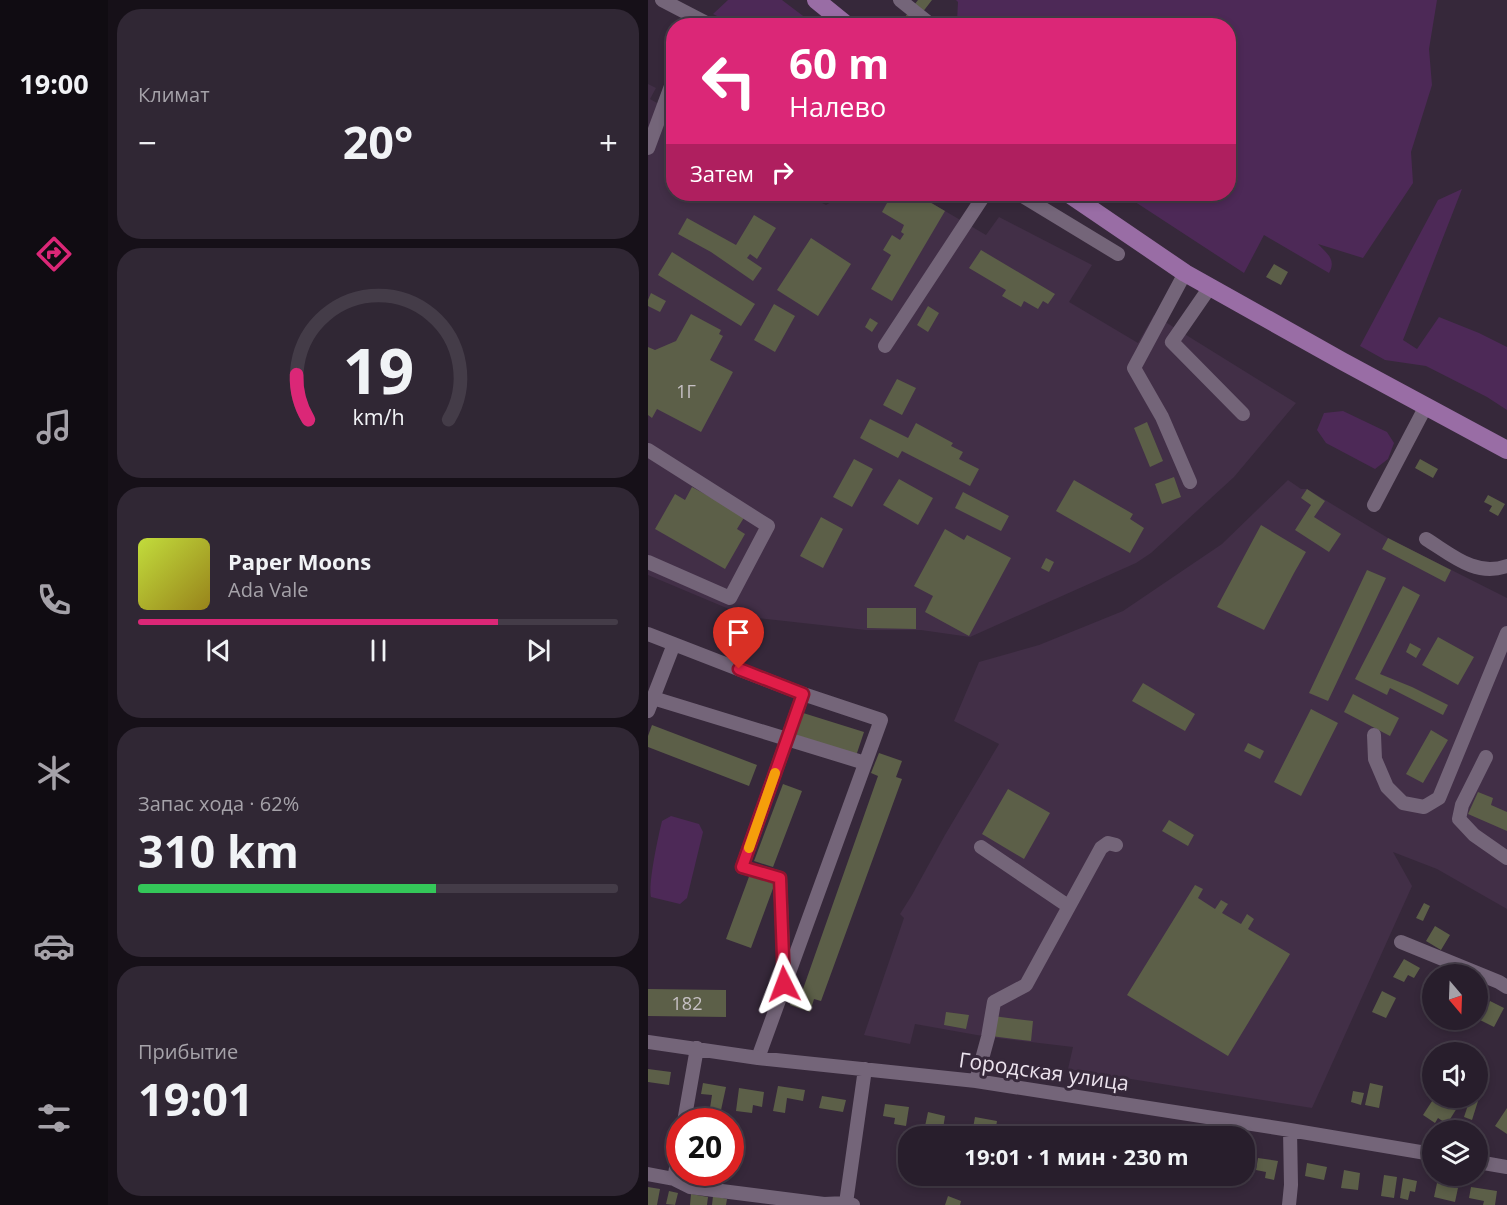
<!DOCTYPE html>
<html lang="ru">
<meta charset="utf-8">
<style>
:root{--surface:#281e2c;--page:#302734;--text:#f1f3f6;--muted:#a5a2a9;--line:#443c48;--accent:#db2777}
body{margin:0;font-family:"Open Sans",sans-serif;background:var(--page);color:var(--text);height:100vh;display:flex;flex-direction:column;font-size:22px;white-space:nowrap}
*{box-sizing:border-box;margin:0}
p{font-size:20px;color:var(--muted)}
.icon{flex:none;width:33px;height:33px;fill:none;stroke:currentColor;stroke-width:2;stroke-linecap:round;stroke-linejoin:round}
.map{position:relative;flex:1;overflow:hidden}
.panel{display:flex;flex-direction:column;gap:9px;padding:9px;background:#161018;width:540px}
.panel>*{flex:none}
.guide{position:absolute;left:18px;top:18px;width:570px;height:183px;border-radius:24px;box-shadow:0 3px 9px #0003,0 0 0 2px var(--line);background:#db2777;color:#fff;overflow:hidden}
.needle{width:39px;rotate:161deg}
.tools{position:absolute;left:774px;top:964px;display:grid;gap:12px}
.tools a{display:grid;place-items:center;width:66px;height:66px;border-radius:50%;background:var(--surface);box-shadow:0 3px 9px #0003,0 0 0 2px var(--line);font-size:30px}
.speed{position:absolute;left:18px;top:1108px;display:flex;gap:12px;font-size:30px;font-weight:700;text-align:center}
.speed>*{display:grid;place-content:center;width:78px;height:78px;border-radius:50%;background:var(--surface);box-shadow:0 3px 9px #0003,0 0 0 2px var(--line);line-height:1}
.speed .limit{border:9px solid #d22;background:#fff;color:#111}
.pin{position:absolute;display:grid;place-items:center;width:51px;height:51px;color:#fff;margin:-62px -26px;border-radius:50% 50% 50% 0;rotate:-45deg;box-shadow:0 0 6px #0007}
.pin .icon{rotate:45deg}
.me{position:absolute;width:66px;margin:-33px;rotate:357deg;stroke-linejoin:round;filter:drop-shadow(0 0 4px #0008)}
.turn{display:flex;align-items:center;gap:21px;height:126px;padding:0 24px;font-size:27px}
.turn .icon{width:78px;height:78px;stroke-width:2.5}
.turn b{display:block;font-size:42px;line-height:51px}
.then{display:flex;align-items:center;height:57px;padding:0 24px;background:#0003;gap:12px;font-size:22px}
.big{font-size:45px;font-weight:700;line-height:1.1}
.panel .widget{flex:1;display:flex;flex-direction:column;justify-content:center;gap:9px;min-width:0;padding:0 21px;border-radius:24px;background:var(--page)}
.panel .dial{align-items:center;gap:0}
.dial svg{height:156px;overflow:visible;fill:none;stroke:var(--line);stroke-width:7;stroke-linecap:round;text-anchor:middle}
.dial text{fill:var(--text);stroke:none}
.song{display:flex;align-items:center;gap:18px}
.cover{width:72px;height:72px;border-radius:9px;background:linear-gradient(135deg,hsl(70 70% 55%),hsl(50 70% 35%))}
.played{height:6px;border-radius:3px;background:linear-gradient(90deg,var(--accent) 75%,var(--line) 75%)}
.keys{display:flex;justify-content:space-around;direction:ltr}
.heat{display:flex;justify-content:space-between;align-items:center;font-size:33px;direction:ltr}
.charge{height:9px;border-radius:4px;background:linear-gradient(90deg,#34c759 62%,var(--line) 0)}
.trip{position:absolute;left:250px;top:1126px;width:357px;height:60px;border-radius:24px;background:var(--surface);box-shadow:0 3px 9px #0003,0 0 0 2px var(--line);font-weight:700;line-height:60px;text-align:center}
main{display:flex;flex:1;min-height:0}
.tab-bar{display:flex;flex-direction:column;width:108px;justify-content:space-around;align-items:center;background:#100c12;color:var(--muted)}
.tab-bar .icon{width:42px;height:42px}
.tab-bar .active{color:var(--accent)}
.tab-bar b{font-size:27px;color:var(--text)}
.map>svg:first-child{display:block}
.built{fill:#422f47}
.green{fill:#4d2957}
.building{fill:#5c5f48}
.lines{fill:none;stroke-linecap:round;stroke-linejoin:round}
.minor{stroke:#746579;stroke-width:14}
.major{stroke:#996da5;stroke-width:18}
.route-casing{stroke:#92132f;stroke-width:15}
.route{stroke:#e11d48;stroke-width:10}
.slow{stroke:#f59e0b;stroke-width:10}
.labels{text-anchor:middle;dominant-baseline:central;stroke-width:6;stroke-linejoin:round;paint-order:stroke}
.number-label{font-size:18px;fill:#c7c1c4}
.street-label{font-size:21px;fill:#ebe2ed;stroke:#36283a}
</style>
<main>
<nav class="tab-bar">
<b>19:00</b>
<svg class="icon active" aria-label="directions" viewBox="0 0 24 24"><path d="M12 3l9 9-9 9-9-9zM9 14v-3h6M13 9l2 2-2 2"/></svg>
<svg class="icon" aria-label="music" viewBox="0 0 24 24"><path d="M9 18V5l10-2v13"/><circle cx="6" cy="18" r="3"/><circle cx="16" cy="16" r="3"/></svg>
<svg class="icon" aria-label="phone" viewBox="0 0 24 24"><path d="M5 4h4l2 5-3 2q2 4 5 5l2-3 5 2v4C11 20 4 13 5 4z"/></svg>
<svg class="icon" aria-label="climate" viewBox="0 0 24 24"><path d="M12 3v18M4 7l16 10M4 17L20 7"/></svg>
<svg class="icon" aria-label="car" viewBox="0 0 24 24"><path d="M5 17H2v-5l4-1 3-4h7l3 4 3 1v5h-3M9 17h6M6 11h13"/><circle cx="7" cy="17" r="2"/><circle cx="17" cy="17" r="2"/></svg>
<svg class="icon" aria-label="filters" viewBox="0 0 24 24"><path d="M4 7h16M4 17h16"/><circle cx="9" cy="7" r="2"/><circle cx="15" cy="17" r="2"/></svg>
</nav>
<section class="panel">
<div class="widget"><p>Климат</p>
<div class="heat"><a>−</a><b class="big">20°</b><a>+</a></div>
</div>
<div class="widget dial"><svg viewBox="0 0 100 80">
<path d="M14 69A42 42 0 1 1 86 69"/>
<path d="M14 69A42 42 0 0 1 8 46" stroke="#db2777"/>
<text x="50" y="56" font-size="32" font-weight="700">19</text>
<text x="50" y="72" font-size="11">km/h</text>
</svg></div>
<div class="widget">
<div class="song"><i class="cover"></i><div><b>Paper Moons</b><p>Ada Vale</p></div></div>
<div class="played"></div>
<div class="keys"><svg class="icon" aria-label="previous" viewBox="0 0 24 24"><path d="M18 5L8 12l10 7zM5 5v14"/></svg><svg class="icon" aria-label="pause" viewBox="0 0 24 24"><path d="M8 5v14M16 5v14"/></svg><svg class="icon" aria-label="next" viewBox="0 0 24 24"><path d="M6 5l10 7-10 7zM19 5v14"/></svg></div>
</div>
<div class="widget"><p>Запас хода · 62%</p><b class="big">310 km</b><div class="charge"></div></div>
<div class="widget"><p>Прибытие</p><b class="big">19:01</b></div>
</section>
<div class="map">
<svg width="859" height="1205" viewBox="0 0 859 1205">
<rect width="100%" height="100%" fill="#36283a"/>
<path class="built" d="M0,84L8,88L2,99L25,112L26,194H157L178,205L197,194H268L338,235L351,217L444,265L421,302L490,343L506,315L648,403L586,477L503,553L488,563L322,637L273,630H218L100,617L0,575Z
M640,480L653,489H659L740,538L859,598V909L789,869L745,852L764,886L664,1108L420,1069L425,1047L340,1037L267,1024L262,1044L216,1035L256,918L252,914L264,895L297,835L351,744L306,721L331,662L391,645L475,611L574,544Z"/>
<path class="green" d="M80,0H134L167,25H87L65,14Z
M308,0H789L781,49L784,85L763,152L765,183L715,258L670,244C678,253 689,259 681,273L616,235L596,273L475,194H580V26L314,25L309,21L310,2Z
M814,189L755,340L769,349L791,317L831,333L859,347V410L839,397L778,366L737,360L712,346L790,200Z
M695,411L739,432L746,443L740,459L727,469L678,443L669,430L676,413Z
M23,816L51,824L55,832L39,898L32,904L3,897C0,884 10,837 14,821Z"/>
<path class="building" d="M270,0H284L264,26H250Z
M244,194H268L297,211L244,301L223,289L243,255L235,250L244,235L252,240L256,234L253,232L256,225L234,212Z
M106,215L128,228L109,259L102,254L99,258L114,268L105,281L63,252L30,234L39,218L88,245Z
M163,238L203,264L170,316L129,290Z
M333,250L407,294L400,304L395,301L390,309L376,301L373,307L354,296L358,290L321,268Z
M24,252L107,304L93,326L10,275Z
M626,264L640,272L633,285L618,277Z
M3,293L18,301L12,312L0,306V300Z
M126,304L147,316L127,352L106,340Z
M280,306L291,313L280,332L269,325Z
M43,314L73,330L71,334L75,336L62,360L85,372L53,432L9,409L4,418L0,415V347L7,350L28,341Z
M222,318L230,323L224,332L217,327Z
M249,379L268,388L254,415L235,405Z
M222,419L260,438L268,423L305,443L303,446L315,452L311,459L331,469L322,486L254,451L250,458L212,438Z
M499,422L515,461L502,467L486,428Z
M206,459L225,469L204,507L185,497Z
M772,459L790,469L785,478L767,468Z
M526,477L533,497L514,504L507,484Z
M251,479L285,498L270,525L235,505Z
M426,480L485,514L482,519L496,528L482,553L408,511Z
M44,487L97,516L89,529L97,534L77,569L7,529L27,494L37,500Z
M659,489L677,501L666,517L693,534L681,552L647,530L663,505L653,498Z
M315,492L361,516L353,531L307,508Z
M840,495L857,504L850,516L841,511L844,506L836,502Z
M173,517L195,529L175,568L152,556Z
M613,525L658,552L646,573L616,630L569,607Z
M297,529L316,540L319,535L363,558L321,636L277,612L285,596L266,586Z
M740,538L803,570L797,582L734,549Z
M398,558L406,562L401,572L393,568Z
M719,570L738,578L680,701L661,693Z
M755,586L772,595L732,674L764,687L800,705L795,715L742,688L739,695L707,679Z
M219,608H268V629L219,628Z
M790,637L826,657L810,685L774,665Z
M762,643L773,649L768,658L758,652Z
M495,683L547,714L537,731L484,701Z
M705,694L751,718L742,736L696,712Z
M663,709L690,723L653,796L626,782Z
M152,712L216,732L208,756L144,736Z
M4,725L109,765L101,786L0,747V736Z
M783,730L800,740L775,783L758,774Z
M600,743L616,751L612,759L596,751Z
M231,753L254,761L248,777L254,779L173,1001L166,999L162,1012L142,1005L147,987L155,989L230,776L223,773Z
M135,784L154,791L125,867L106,861Z
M360,789L402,813L376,859L334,834Z
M830,792L845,798L843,805L859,812V831L820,814Z
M521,820L546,835L540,846L514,831Z
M102,874L127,883L103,948L78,939Z
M547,885L555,889L550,898L567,909L573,900L580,904L574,913L593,924L599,914L606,919L600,929L642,954L580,1056L479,995Z
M776,903L782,906L775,921L768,918Z
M787,926L802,935L793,950L778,941Z
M756,959L772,968L766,978L760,975L756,982L745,977Z
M0,989L78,990V1017L0,1016Z
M734,991L748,998L738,1018L724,1012Z
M842,1001L856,1008L846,1027L832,1020Z
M298,1012L321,1015L318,1029L296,1025Z
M345,1016L385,1021L383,1041L343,1036Z
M0,1069L23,1072L21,1085L0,1082Z
M55,1083L78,1087L73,1110L62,1108L64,1095L53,1094Z
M722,1083L735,1086L731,1108L717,1105Z
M130,1086L157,1090L155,1101L139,1098L137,1113L125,1111Z
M91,1088L116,1092L114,1107L105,1105L104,1113L88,1111Z
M705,1091L716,1093L713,1105L703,1102Z
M174,1096L198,1100L195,1112L171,1108Z
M786,1098H793L809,1108L799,1124L790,1118L787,1123L775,1115Z
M822,1099L830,1101L824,1120L816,1117Z
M237,1104L261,1107L258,1126L246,1124L247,1118L235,1116Z
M859,1108V1134L847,1126Z
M280,1112L297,1116L295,1129L287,1128L286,1133L276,1131Z
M327,1117L349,1121L347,1133L325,1128Z
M373,1126L394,1129L393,1137H371Z
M610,1158L630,1161L626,1180L617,1178L618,1172L608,1170Z
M659,1163L679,1167L676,1180L657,1176Z
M696,1170L712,1173L710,1190L693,1188Z
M736,1175L749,1177L746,1198L733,1196Z
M755,1178L769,1181L767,1192L762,1191L760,1200L752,1198Z
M789,1183L810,1188L807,1202L786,1197Z
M0,1187L12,1189L9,1205H0Z
M823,1187L849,1191L847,1205H835L836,1201L821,1198Z
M21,1191L30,1193L27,1205L18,1204Z
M43,1194L60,1197L59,1205H42Z
M65,1196L79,1199L78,1205H64Z
M300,1196L313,1201L312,1205H297Z"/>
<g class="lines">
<path class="minor" d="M14,0L64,26
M252,0L282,24V26
M0,148L26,78
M371,194L470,254
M537,273L486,368L514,417L542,482
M562,287L524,342L595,414
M237,346L337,194
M0,450L120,526L82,598L0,562
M726,505L778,406
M778,539C804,555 827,577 859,566
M0,634L155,694L233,720L110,1058
M5,698L217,763
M0,711L26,644
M726,735L727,759L739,787L755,803L776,807L791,798L859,633
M838,757L814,805L811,819L826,835L859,858
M333,847L420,906
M753,942L851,982L859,987
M136,977L132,878L94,867L155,694
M0,1042L110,1058L328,1081L642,1130L784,1154
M328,1081L340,1037L346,1002L378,985L453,848L460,843L468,845
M36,1122L49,1048
M830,1162L859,1167
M0,1174L26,1179L42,1187L176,1204L198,1203L205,1205
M26,1179L32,1147
M198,1203L217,1069
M641,1205L643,1185L642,1130"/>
<path class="major" d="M168,0L200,26
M421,194L537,273L694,361L859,450"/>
</g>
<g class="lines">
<g class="route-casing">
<path id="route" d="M91,669L155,694L94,867L132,878L136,984"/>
</g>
<use href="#route" class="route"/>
<path class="slow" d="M101,848L127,773"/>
</g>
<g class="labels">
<g class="number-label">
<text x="38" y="391">1Г</text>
<text x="39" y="1003">182</text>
</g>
<g class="street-label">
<text transform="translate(396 1071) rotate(8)">Городская улица</text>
</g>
</g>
</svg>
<div class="tools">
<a><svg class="needle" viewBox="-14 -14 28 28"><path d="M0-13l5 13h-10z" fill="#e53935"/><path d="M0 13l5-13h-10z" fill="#a5a2a9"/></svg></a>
<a><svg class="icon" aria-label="sound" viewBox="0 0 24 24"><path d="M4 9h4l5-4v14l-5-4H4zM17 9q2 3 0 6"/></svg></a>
<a><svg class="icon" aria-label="layers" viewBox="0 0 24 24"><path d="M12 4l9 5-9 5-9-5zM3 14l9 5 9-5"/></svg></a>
</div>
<div class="speed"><div class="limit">20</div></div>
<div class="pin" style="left:91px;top:669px;background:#d93025"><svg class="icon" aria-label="arrive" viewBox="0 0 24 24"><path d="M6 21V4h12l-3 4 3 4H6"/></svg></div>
<svg class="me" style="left:136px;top:984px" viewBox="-20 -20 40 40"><path d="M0-17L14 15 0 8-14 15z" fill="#e11d48" stroke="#fff" stroke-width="4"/></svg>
<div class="trip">19:01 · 1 мин · 230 m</div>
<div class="guide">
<div class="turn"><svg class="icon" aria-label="left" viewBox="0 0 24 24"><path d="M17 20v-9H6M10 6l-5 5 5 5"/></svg><div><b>60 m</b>Налево</div></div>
<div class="then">Затем<svg class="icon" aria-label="right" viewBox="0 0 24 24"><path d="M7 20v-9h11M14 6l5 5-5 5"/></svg></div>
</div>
</div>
</main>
